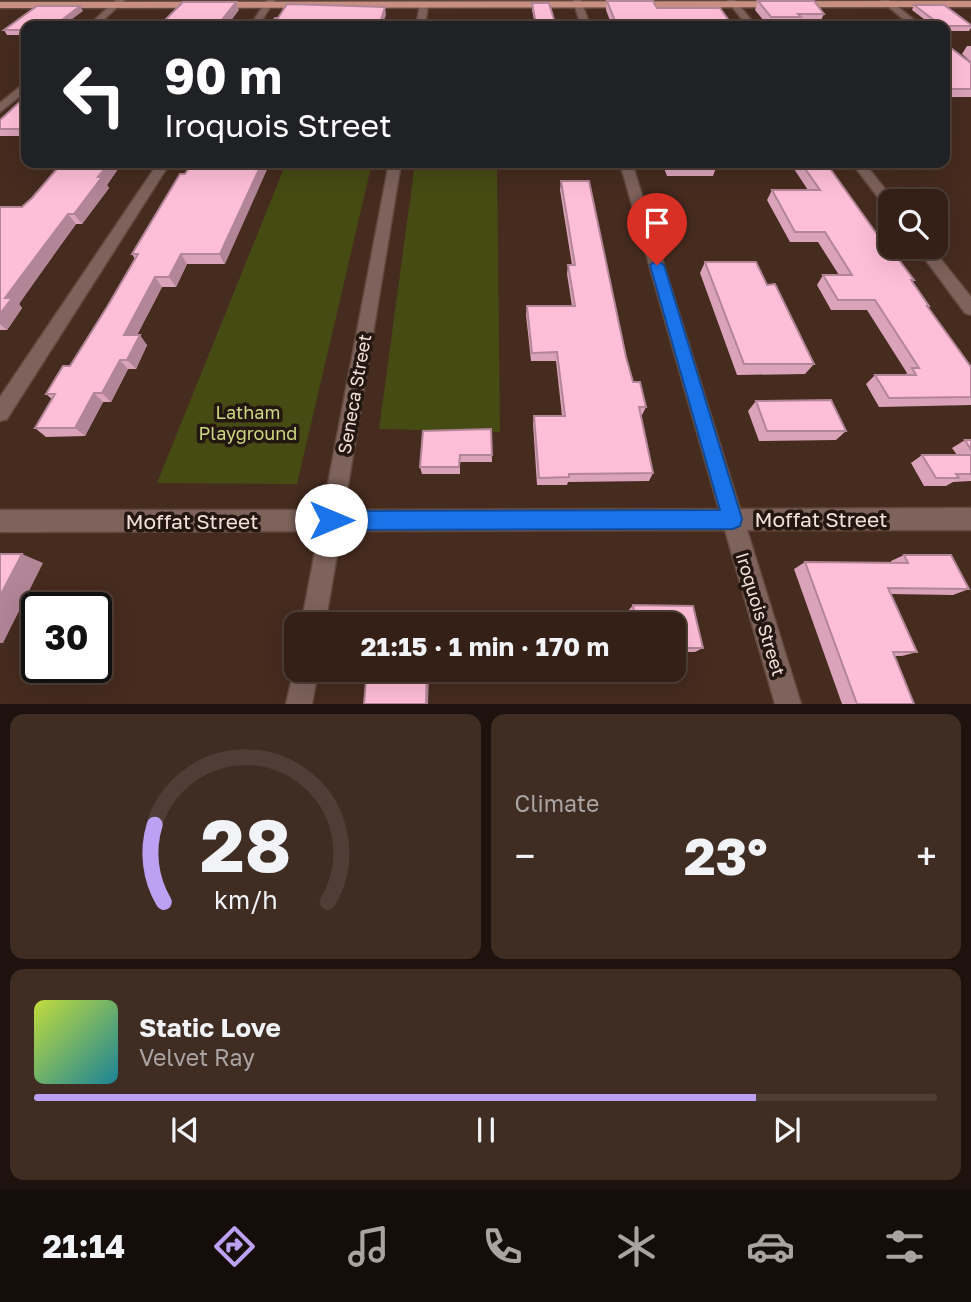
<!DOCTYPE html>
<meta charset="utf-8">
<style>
:root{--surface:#342017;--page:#3f2d24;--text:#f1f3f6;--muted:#a9a3a1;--line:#4e3e36;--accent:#bca0f2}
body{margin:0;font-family:"Golos Text",sans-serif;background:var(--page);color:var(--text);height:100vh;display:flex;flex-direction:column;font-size:26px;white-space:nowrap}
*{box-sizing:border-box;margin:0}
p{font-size:23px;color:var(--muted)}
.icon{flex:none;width:38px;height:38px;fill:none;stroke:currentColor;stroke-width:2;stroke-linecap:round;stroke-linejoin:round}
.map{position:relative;height:704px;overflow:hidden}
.drawer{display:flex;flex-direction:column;gap:10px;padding:10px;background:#1d120d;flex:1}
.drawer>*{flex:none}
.hud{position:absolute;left:21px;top:21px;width:929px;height:147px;border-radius:14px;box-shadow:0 7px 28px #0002,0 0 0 2px var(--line);background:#202124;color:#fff;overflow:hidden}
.buttons{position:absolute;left:878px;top:189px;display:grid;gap:14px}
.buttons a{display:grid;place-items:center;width:70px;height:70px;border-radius:14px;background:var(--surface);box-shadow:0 7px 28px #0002,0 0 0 2px var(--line);font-size:35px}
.speed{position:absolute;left:21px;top:592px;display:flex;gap:14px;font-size:35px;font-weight:700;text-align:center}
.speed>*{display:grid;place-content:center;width:91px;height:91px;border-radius:50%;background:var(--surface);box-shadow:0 7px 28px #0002,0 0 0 2px var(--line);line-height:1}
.speed .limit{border:4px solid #111;border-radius:10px;background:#fff;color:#111}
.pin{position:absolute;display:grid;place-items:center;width:60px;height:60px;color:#fff;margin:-72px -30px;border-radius:50% 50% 50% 0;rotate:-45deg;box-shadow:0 0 7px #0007}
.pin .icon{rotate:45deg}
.me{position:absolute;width:77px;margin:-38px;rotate:90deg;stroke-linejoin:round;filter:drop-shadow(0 0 5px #0008)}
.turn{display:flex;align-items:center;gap:24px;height:147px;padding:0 28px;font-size:32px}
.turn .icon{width:91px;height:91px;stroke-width:2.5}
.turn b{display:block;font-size:49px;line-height:60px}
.big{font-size:52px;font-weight:700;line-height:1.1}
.drawer .tile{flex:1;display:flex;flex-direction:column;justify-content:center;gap:10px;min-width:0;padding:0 24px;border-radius:14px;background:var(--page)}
.drawer .dial{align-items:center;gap:0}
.dial svg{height:182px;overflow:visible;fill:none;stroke:var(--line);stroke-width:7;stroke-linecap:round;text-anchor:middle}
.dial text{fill:var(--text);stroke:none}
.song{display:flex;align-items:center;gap:21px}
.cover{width:84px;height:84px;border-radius:10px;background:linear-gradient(135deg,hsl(70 70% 55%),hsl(190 70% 35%))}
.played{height:7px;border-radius:4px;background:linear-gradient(90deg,var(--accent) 80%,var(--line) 80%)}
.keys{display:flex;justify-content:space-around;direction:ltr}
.heat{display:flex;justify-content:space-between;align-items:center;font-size:38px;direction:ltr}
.drawer .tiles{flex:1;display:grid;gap:10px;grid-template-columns:1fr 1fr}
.tile:last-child{grid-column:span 2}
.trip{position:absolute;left:284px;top:612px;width:402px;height:70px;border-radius:14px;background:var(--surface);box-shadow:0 7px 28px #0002,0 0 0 2px var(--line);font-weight:700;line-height:70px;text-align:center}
.tabs{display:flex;height:112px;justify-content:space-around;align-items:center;background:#150d09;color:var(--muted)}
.tabs .icon{width:49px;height:49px}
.tabs .selected{color:var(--accent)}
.tabs b{font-size:32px;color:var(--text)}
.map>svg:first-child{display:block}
.green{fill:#454b13}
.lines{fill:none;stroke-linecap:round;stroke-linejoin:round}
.minor-casing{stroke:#62483d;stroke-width:3}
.major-casing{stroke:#62483d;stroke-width:3}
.minor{fill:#7e625c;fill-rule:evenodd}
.major{fill:#c79083;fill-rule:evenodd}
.wall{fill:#dba3ba}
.shaded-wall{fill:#b28597}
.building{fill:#ffbed8;stroke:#b28597;stroke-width:2}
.route{fill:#1a73e8;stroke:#114b97;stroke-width:2}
.labels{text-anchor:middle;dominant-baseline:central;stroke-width:7;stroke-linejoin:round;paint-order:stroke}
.street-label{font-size:18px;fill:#f3e0d8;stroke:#241712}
.park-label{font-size:18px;fill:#ccd881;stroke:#241712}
.near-street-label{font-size:21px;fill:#f3e0d8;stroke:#241712}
</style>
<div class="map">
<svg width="971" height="704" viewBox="0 0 971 704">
<rect width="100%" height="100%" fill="#462b1f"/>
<path class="green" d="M286,163H372L297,484L157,483Z
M415,163H497L500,432L379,429Z"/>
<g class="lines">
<g class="minor-casing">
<path id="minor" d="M116,0H125L97,26H88Z
M267,0H275L258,26H250Z
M573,0H581L590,26H581Z
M727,0H735L756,26H747Z
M880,0H889L922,26H912Z
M424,2L428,5L425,26H416L420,5Z
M26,82V91L0,112V103Z
M158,163H170L7,419L0,421V397Z
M389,163H401L344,510L719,509L620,163H632L740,509L971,508V530H747L801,704H775L725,530L341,531L325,625H301L319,531L0,532V510H323Z
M852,163H864L895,201H891V209L886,208Z
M916,247H931L971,297V315L965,313Z
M296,661V670H318L312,704H286Z"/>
</g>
<g class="major-casing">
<path id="major" d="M971,1V7L0,8V2Z"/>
</g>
<use href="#minor" class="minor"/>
<use href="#major" class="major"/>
</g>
<path class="wall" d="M607,1L657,8L733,26H612L606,10Z
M758,1L824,14L820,22H799L798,26H768L755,10Z
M532,3L556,26L535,24L532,10Z
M914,5L971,25V28L969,31H945V26H933L912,10Z
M83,11L26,26V35H7L4,30Z
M945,46L971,63V97H945Z
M967,46H971V62L962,54Z
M26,96V136H0V120Z
M62,163H122L107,185L109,188L82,224H76L34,281L19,304L22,308L7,330H0V207H22L32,198Z
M662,163H716L717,165L713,176H667Z
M790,163H826L884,244L914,280L912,282L929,306L928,307L971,367V405L879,407L866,384L875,375H905L907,373L867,310H831L817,285L823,275H839L818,242H790L767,200L772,190H808Z
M180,174L225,264H187L176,287H162L137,335L147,345L136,369H128L111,402H103L85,436L46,437L35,428L52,399L46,394L70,366L107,307L135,259L132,254Z
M561,181L626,357L633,382L646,407L642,415H641L653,473L649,481L568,482L567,485H537L533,424L534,416H562L556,361H531L526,315L527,306H572L567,274L568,265H572L560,190Z
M705,262L767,285L814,364L805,374L737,375L700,273Z
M756,401L846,431L836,440L759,441L748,411Z
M491,429L492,462H460V474H422L420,467Z
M965,440H971V481L953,482L946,486H924L911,463L922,455H957L952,448Z
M904,555L969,589L953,595L891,594L917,652L902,656H894L914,704H842L794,569L805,562L891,563V561Z
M633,605L693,606L703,648L695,652H674V625H630L628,611Z"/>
<path class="shaded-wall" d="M236,2L239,10L227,26H217Z
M80,6L83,11L63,26H54Z
M385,7L386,15L382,26H379Z
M26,123V136L20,129Z
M109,163H122L107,185L109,188L82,224L74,214Z
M262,163H270L225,264L220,254Z
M68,214L76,224L19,304L22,308L7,330L0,324V314L5,298Z
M181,254L187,264L176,287L169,277Z
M155,277L162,287L132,345L124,335Z
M140,335L147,345L136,369L127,360Z
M120,360L128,369L111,402L102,393Z
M94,393L103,402L85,436L75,428Z
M22,554L43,563L3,643H0V596Z
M427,671L429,675L428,704H426Z"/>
<path class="building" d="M607,1H653L657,8H720L733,26H617Z
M758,1H814L824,14H798L801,17H771Z
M183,2H236L217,26H159Z
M532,3H549L556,26H450L536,24Z
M287,4L385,7L379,26H270L275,18H278Z
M914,5H944L971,25V26H942Z
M37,6H80L54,26H26V30H4Z
M945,46H948L971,63V89H951L945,84Z
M26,96V123L20,129H0V120Z
M62,163H109L98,177H102L74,214H68L25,271L5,298H12L0,314V207H22L32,198Z
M192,163H262L220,254H181L169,277H155L124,335H140L127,360H120L102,393H94L75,428H35L55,394H46L63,366H70L107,307L138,254H132L180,174H185Z
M669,163H716L717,165L670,166Z
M801,163H826L884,244H887L914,280H911L929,306H927L971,367V397L889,398L875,375H916L912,368H919L875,300H838L823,275H852L825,232H795L772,190H820Z
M561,181H589L626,357L633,382H640L646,407H639L653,473L569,474V477L539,478L534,416H565L557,352L532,353L527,306H575L568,265H575Z
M705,262H756L767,285L775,284L814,364H744Z
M831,400L846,431H767L756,401Z
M491,429L492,455H460L459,467H420L423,431Z
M965,440H971V450Z
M922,455H971V474H956L959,478H936Z
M0,554H22L0,596Z
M904,555H951L969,589L888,588L917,652H893L914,704H857L805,562L908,563Z
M633,605L693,606L703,648H674V625H636Z
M367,671H427L426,704H364Z"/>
<path class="route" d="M657,260L664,265L742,519L740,526L733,529L331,530L324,527L321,520L324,514L331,511L720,510L650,265Z"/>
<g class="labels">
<g class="street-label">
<text transform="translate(354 394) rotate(-80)">Seneca Street</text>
<text transform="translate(761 614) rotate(73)">Iroquois Street</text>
</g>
<g class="park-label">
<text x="248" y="412">Latham<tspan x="248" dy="21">Playground</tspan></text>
</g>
<g class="near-street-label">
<text x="821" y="519">Moffat Street</text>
<text x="192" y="521">Moffat Street</text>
</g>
</g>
</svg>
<div class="buttons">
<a><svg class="icon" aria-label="search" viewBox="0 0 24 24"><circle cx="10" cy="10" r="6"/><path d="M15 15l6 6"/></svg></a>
</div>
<div class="speed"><div class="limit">30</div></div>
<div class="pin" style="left:657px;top:265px;background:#d93025"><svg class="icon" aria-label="arrive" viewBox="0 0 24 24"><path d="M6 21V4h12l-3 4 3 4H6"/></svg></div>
<svg class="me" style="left:331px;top:520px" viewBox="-20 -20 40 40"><circle r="19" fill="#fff"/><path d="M0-13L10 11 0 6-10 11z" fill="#1a73e8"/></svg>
<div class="trip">21:15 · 1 min · 170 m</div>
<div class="hud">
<div class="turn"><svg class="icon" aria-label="left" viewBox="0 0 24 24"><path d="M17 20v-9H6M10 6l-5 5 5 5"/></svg><div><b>90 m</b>Iroquois Street</div></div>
</div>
</div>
<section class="drawer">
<div class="tiles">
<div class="tile dial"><svg viewBox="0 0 100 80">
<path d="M14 69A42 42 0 1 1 86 69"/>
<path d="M14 69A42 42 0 0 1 10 35" stroke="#bca0f2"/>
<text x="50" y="56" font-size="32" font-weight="700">28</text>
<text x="50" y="72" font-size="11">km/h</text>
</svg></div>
<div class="tile"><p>Climate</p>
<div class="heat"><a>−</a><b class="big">23°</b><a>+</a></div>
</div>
<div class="tile">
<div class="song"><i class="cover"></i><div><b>Static Love</b><p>Velvet Ray</p></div></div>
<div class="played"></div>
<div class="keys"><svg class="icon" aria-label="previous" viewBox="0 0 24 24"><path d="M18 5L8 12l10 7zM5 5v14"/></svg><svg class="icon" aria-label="pause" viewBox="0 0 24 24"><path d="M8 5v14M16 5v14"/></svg><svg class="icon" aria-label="next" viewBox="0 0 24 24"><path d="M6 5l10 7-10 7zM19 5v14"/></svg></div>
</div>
</div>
</section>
<nav class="tabs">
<b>21:14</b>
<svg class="icon selected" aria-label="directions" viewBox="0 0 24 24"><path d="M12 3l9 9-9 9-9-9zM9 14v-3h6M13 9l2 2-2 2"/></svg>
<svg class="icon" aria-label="music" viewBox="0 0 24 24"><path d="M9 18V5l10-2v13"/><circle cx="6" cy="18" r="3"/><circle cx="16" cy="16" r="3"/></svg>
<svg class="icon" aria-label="phone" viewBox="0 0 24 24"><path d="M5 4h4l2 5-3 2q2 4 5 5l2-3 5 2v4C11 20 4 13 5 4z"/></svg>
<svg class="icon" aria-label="climate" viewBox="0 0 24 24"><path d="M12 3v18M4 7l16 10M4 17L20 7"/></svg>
<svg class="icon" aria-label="car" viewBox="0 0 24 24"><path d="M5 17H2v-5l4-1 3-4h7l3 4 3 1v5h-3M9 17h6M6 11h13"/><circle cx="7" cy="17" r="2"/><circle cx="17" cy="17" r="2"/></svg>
<svg class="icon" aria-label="filters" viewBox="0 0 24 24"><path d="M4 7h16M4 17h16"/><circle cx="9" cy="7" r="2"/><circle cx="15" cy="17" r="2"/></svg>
</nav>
